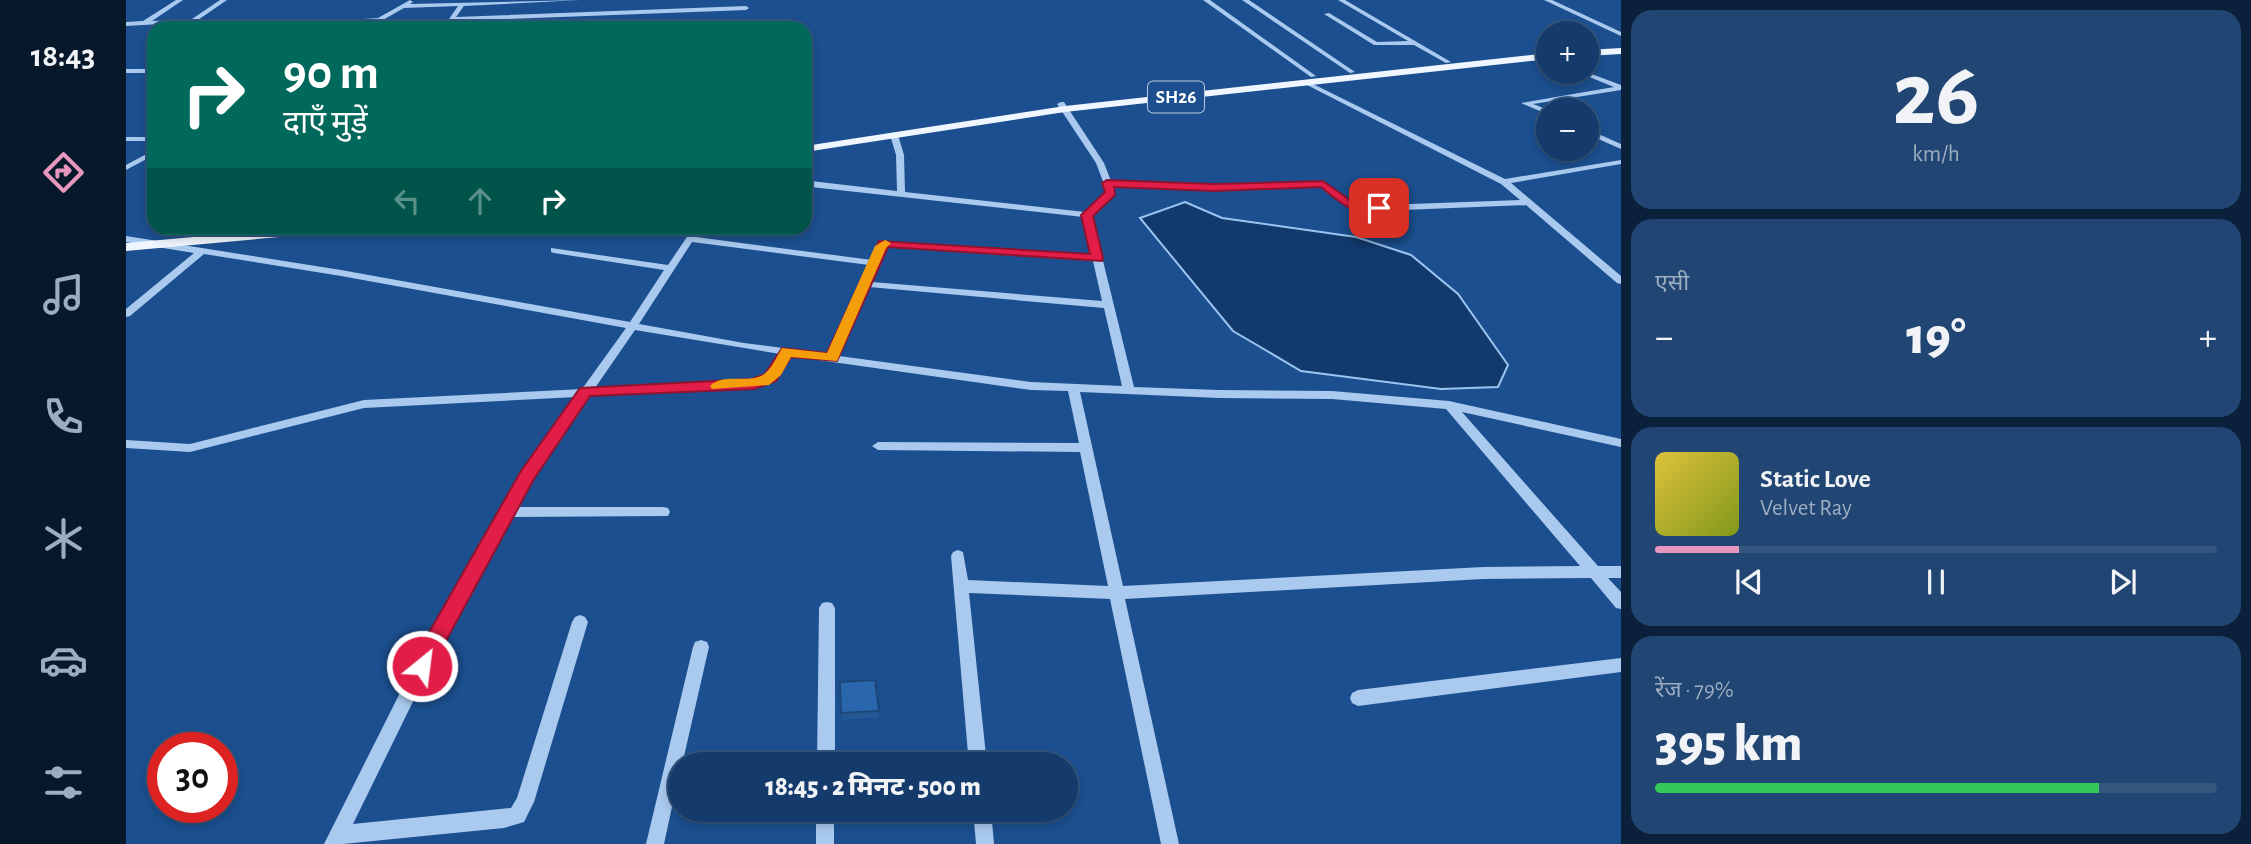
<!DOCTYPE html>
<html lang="hi">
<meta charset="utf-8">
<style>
:root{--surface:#143b6b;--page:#214673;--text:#f1f3f6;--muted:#9dadc1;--line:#33557e;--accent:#e797bd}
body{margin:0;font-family:"Alegreya Sans","Noto Sans Devanagari",sans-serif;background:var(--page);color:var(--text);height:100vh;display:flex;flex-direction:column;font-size:26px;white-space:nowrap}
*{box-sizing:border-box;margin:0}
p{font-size:23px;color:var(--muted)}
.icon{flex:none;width:38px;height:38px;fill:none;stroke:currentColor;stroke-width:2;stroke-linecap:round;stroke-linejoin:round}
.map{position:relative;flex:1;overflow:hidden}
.details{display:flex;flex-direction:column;gap:10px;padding:10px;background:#0b203b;width:630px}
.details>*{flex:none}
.banner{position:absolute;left:21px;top:21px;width:665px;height:214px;border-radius:21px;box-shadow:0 4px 10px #0003,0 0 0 2px var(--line);background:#00695c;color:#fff;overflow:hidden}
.tools{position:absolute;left:1410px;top:21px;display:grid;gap:14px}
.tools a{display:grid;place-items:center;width:63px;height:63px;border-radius:50%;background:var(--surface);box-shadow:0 4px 10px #0003,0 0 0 2px var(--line);font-size:35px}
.speed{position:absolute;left:21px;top:732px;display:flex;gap:14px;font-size:35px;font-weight:700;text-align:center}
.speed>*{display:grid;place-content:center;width:91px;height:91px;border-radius:50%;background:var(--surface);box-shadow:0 4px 10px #0003,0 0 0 2px var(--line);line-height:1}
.speed .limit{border:10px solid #d22;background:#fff;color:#111}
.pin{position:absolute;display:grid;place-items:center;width:60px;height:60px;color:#fff;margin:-30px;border-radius:14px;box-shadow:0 4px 10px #0006}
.me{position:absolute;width:77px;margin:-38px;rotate:29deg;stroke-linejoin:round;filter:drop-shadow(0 0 5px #0008)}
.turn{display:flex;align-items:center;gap:24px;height:147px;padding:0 21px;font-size:32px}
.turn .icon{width:91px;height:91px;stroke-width:2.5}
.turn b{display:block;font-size:49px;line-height:60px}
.lanes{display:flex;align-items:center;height:66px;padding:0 21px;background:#0003;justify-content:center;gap:35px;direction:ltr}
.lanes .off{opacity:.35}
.big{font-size:52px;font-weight:800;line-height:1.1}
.details .widget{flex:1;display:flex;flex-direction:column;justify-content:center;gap:10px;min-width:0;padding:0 24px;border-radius:21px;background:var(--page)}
.details .dial{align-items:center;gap:0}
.dial b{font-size:91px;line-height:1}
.song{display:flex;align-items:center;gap:21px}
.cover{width:84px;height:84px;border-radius:10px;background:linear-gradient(135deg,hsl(50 70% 55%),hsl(70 70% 35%))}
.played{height:7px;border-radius:4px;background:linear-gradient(90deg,var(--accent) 15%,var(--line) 15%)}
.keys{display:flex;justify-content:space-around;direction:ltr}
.heat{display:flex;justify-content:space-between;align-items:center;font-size:38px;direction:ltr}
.charge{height:10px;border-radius:5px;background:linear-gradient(90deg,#34c759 79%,var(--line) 0)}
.trip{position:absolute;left:542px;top:752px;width:410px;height:70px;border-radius:35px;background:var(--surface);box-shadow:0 4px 10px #0003,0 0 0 2px var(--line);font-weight:800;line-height:70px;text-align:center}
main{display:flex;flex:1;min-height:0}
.menu{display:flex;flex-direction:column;width:126px;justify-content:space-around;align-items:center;background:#08182b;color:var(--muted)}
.menu .icon{width:49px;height:49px}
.menu .active{color:var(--accent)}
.menu b{font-size:32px;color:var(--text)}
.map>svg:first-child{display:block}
.water{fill:#123a6d;stroke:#9cc4f0;stroke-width:2}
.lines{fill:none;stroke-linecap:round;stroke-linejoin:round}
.minor{fill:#a9c9ee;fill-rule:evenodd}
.major{fill:#f0f6ff;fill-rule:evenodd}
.wall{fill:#245895}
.building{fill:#2a66ad;stroke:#1d4779;stroke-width:2}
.route{fill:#e11d48;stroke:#92132f;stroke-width:2}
.slow{fill:#f59e0b}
.labels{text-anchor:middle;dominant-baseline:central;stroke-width:7;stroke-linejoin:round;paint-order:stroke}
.shield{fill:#1b4f8f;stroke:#bbcadd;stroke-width:2}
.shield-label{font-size:19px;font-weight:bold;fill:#fff}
</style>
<main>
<nav class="menu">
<b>18:43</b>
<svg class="icon active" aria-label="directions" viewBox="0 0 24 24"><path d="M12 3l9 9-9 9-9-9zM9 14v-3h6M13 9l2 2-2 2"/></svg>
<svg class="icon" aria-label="music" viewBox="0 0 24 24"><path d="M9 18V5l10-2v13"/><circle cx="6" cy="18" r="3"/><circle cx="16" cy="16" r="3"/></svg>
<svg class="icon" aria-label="phone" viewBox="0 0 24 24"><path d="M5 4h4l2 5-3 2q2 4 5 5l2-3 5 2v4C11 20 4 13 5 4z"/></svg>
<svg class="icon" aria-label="climate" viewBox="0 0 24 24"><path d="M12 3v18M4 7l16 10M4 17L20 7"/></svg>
<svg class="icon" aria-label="car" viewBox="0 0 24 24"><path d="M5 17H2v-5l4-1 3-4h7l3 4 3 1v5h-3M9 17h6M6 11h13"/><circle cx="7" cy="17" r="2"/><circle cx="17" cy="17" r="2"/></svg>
<svg class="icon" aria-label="filters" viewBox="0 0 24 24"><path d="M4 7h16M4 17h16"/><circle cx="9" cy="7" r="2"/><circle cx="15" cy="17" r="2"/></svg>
</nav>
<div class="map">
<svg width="1495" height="844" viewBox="0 0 1495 844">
<rect width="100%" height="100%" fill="#1b4f8f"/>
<path class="water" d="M1059,202L1096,218L1230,237L1285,255L1332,294L1382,365L1372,387L1315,389L1175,371L1107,331L1014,218Z"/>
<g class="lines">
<path class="minor" d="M50,0H57L26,21L66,19L94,0H101L69,22L0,26V22L17,21Z
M284,0L287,2L284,4L455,0L338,6L330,17L620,6L623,8L620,10L326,21L323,19L332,6L278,8L248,25L246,22L138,28L141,26L252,18Z
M1077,0H1084L1190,76L1185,77Z
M1116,0H1123L1229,72L1224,73Z
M1212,0H1219L1325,62L1320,63L1288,45H1248L1198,14L1203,13L1251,42L1282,41Z
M1418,0H1426L1495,32V36Z
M634,24L636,27L572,28L575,26Z
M0,69H28V73H0Z
M1451,72H1460L1495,85V90L1407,104L1423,110V115L1395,103L1488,87Z
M1179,82H1183L1379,179L1495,160V164L1385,183L1495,276V284L1491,283L1400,205L1228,212L1195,187L1088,190L987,186L988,194L966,216L1008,387L1093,390L1206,391L1323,401L1495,439V447L1336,412L1472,566H1495V578H1482L1495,592V609L1490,608L1465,578L1357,579L999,599L1053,844H1035L984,599L843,593L861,765H843L825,556L827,552L832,550L837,552L842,580L982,586L954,452L752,450L746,446L752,442L953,443L942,391L905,390L664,356L649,380L628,388L463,396L406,479L391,507H537L542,508L544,512L542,516L385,517L302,671L227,824L385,808L391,798L446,622L449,617L454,615L459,617L462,622L408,802L398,822L378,828L217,844H198L290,661L394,476L450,397L238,408L64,452L0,448V440L64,444L238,400L456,389L500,328L215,276L78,254L4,316L0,317V309L68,253L0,242V236L215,270L504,322L538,270L428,253L425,252V248L542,265L567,228H575L570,237L746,260L753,244L758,241L966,255L957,217L685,187L681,184L685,181L771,191L770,155L764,135L768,133L772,135L778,155L779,192L959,212L981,192L970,163L931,104L935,102H938L978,163L985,181L1088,184L1197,181L1230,206L1394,200L1375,184L1179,84ZM566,242L743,265L733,284L734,286L702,354L618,343L513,324ZM761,247L967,261L976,301L746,282ZM743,287L978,308L996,386L905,382L713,356ZM509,330L654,354L641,374L626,380L469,388ZM954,392L1093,398L1206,399L1320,409L1454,566L1357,567L997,586Z
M1461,129L1495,144V149L1461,134Z
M0,137H28V141H0Z
M28,150V155L0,170V165Z
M701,602L706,603L709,608V765H691L693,608L696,603Z
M575,640L581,642L583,647L556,765H555L538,844H520L567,647L569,642Z
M1495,658V672L1232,706L1226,703L1224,698L1226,693L1232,690Z
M690,810H708V844H690Z
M847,810H865L868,844H850Z"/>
<path class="major" d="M1495,48V54L1461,56V50Z
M1423,53V59L939,112L679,152V146L939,106Z
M171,228H216L209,232L0,251V243Z"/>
</g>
<path class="wall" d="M714,682L753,711V717L716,720Z"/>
<path class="building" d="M749,680L753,711L715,713L714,682Z"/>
<path class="route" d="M981,180L1088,184L1197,181L1231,205L1253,204L1259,208C1236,224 1212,201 1195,187L1088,191L988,187L989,195L967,216L977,258L976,261L762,247L711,361L665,357L650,381L628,389L464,396L408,479L303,672L296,675L288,672L285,666L288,659L395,471L454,388L626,379L639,374L656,348L701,353L753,241L964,254L955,215L979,192L976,183Z"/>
<path class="slow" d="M759,240L765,243L760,248L711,361L665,357L655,375L643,385L586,389L584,386C596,373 620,383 635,376C645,371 650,358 656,348L701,353L749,246Z"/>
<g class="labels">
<rect class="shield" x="1022" y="81.5" width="56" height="31" rx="5"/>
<g class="shield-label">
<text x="1050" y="97">SH26</text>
</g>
</g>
</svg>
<div class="tools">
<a>+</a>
<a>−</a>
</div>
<div class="speed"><div class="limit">30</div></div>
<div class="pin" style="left:1253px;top:208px;background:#d93025"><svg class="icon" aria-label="arrive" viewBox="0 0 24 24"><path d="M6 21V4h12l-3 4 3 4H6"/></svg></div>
<svg class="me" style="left:296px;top:666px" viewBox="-20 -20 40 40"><circle r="17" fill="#e11d48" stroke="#fff" stroke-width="3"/><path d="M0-11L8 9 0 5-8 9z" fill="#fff"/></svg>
<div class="trip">18:45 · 2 मिनट · 500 m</div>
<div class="banner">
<div class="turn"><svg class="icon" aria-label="right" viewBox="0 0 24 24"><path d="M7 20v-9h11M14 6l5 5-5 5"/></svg><div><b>90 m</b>दाएँ मुड़ें</div></div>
<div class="lanes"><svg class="icon off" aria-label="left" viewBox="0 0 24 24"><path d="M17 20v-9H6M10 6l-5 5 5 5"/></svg><svg class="icon off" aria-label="ahead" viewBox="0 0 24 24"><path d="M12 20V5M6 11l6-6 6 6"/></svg><svg class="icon" aria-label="right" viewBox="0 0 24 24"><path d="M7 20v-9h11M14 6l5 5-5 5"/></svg></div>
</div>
</div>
<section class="details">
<div class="widget dial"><b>26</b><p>km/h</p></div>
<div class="widget"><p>एसी</p>
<div class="heat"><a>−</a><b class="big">19°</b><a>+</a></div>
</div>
<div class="widget">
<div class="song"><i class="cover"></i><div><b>Static Love</b><p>Velvet Ray</p></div></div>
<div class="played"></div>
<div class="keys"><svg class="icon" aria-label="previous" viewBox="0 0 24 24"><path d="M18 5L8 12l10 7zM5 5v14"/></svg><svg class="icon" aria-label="pause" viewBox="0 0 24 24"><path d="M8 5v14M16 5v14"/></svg><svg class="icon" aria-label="next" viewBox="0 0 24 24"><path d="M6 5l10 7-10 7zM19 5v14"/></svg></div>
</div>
<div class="widget"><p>रेंज · 79%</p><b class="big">395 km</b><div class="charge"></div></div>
</section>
</main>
